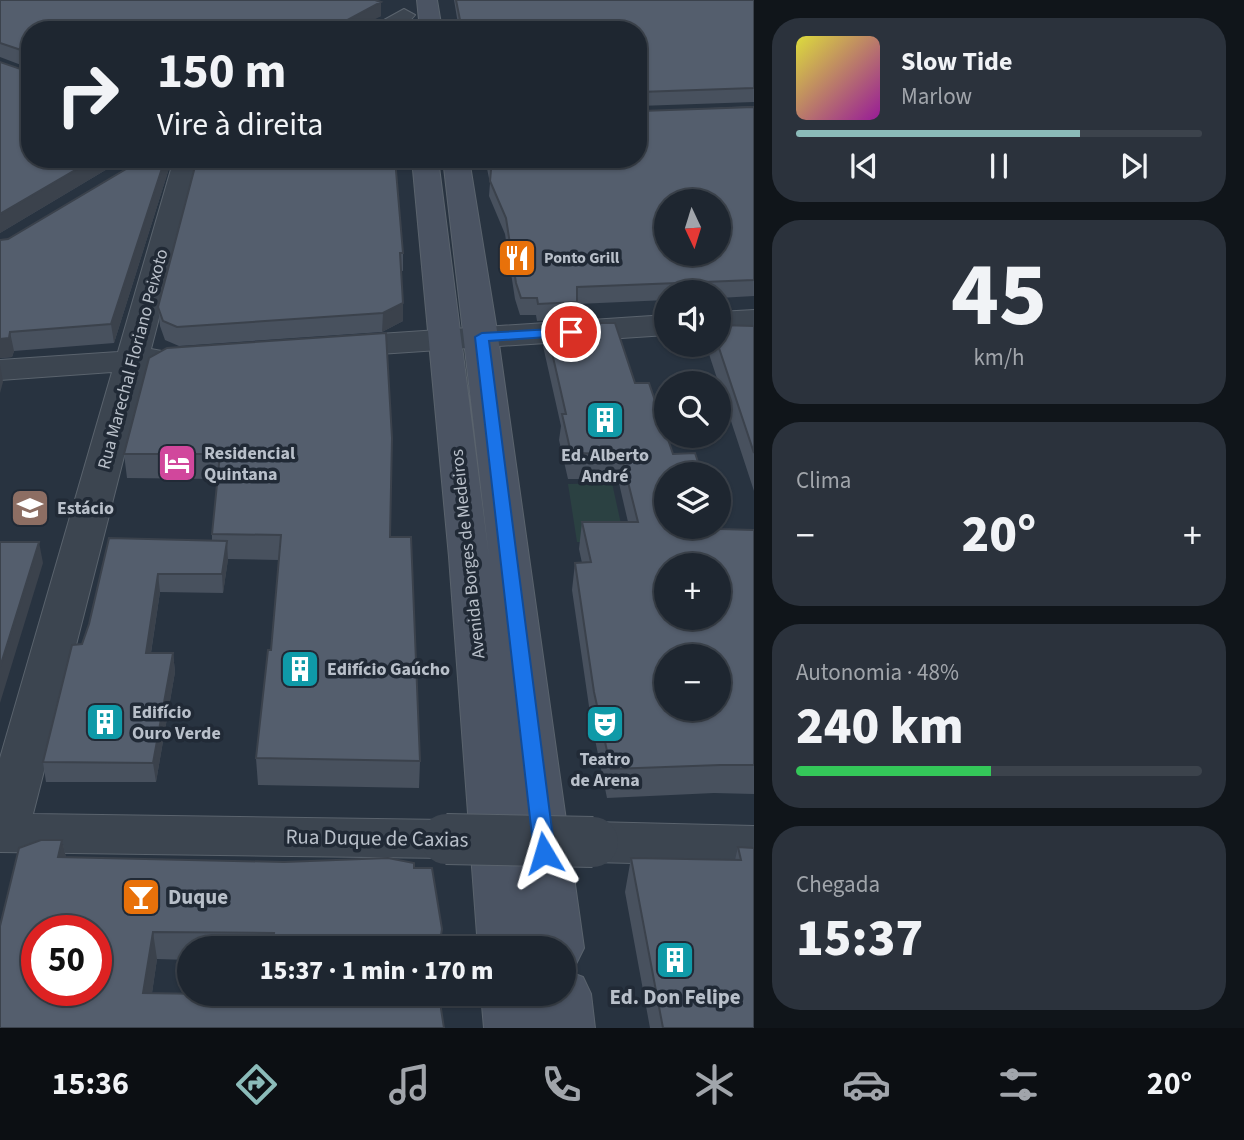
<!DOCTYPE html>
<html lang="pt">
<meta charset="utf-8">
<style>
:root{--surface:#1e2630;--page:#2b323c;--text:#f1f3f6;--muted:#a1a5ab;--line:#3c434c;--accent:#8bbbb9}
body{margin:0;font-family:"Source Sans 3",sans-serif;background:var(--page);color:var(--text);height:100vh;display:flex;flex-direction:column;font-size:26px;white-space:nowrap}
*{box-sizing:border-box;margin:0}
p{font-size:23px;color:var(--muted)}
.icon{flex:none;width:38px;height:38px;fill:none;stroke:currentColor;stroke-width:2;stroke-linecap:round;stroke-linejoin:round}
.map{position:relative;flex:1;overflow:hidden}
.drawer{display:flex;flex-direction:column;gap:18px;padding:18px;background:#10151a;width:490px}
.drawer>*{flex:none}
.hud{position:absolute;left:21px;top:21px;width:626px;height:147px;border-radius:28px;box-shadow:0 2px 5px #0004,0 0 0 2px var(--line);background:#1e2630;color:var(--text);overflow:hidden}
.needle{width:46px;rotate:176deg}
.controls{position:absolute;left:654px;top:189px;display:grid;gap:14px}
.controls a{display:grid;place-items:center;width:77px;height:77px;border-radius:50%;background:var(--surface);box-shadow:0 2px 5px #0004,0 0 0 2px var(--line);font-size:35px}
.speed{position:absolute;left:21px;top:915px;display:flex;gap:14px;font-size:35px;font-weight:700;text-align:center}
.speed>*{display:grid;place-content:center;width:91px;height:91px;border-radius:50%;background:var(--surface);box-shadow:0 2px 5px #0004,0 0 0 2px var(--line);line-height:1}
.speed .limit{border:10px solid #d22;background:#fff;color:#111}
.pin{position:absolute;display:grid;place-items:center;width:60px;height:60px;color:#fff;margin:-30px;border:4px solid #fff;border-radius:50%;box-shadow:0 2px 7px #0007}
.me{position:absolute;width:77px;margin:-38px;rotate:353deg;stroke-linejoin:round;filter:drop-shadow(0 0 5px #0008)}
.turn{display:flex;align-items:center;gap:24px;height:147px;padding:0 21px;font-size:32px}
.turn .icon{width:91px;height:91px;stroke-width:2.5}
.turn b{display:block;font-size:49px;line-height:60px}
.big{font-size:52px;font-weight:800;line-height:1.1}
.drawer .card{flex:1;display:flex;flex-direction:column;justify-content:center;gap:10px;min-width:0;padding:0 24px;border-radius:28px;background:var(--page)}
.drawer .dial{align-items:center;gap:0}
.dial b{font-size:91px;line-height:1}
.song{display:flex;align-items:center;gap:21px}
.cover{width:84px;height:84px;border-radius:10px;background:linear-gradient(135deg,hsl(60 70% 55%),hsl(300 70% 35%))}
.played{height:7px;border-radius:4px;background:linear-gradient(90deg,var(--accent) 70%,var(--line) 70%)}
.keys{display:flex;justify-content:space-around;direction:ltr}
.heat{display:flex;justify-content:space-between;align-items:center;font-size:38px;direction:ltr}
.charge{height:10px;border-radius:5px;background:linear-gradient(90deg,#34c759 48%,var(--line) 0)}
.trip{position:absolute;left:177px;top:936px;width:399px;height:70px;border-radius:35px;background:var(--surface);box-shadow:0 2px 5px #0004,0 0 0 2px var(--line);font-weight:800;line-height:70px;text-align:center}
.tab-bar{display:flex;height:112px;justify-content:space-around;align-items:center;background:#0c0f13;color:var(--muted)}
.tab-bar .icon{width:49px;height:49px}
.tab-bar .current{color:var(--accent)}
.tab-bar b{font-size:32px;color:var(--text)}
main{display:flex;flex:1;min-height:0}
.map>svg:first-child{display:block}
.green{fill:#2b4142}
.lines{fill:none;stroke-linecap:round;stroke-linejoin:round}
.minor-casing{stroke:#5a636d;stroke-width:2}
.tertiary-casing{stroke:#5a636d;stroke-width:2}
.secondary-casing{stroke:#5a636d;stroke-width:2}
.minor{fill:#3c4550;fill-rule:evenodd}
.tertiary{fill:#3c4550;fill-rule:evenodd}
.secondary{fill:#4b5463;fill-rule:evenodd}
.tertiary-bridge-casing{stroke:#5a636d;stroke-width:52;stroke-linecap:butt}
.tertiary-bridge{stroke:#3c4550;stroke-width:50}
.wall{fill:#48515e}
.shaded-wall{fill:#3b424c}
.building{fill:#545e6d;stroke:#3b424c;stroke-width:2;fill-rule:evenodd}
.route{fill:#1a73e8;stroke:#114b97;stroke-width:2}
.labels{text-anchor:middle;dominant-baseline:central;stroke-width:7;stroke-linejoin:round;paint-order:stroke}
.far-poi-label{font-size:16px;font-weight:bold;fill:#b9c0ca;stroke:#212a36;text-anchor:start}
.street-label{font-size:18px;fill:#b9c0ca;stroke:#212a36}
.poi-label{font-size:18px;font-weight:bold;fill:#b9c0ca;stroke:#212a36;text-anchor:start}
.near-street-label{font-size:21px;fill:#b9c0ca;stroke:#212a36}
.near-poi-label{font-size:21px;font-weight:bold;fill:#b9c0ca;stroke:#212a36;text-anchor:start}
</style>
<main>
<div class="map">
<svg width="754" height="1028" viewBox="0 0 754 1028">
<rect width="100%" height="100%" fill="#283340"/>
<path class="green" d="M612,483L625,542H577L568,484Z"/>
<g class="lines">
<g class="minor-casing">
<path id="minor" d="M404,9L415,15C403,31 384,30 366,30Z"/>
</g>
<g class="tertiary-casing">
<path id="tertiary" d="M174,159H200L151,349L167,352L172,359L167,366L146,370L33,814L446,820L464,825L471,839L464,853L446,858L0,852V758L112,372L0,380V360L118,352Z
M754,310V330L719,332V312Z
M667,315V335L334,357L322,354L318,347L322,340L334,337Z
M593,822L754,826V866L593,862L575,856L568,842L575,828Z"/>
</g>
<g class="secondary-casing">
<path id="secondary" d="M417,0H437L442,30H420Z
M412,159H438L489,557L443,159H469L498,337L584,948L576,964L564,968V948H478L449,557Z
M564,970L583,977L591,994L595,1028H484L481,994H564Z"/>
</g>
<use href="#minor" class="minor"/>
<use href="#tertiary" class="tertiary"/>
<use href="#secondary" class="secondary"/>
<g class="tertiary-bridge-casing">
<path id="tertiary-bridge" d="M446,839L593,842"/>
</g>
<use href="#tertiary-bridge" class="tertiary-bridge"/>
</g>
<path class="wall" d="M0,0L381,16L30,159H124L0,233V62L29,72V68L0,57Z
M454,0H754V102L639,106V107V30H459Z
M754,106V296L719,298V292H667V300L577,304L575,319L537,321L536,315H520L515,299L505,234L489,196L490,183L485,159H639L641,111Z
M143,159H172L114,343L14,351L12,357L0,358V240L8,239Z
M403,253V271H401L403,321L382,332L179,346L165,340L160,326L158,307Z
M545,322L578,323L635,383L673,454L721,529L754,530V794L714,793L607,798L591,720L572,590L575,563H582L579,549L582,522H628L618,479H568L559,440L561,426L543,346Z
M754,326V491L707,348L708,345H719Z
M149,358L391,537L420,761L419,788L258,785L256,758L271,650L279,560L228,559L223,593L160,592L151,653H173L175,672L156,782H46L43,762L89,624L109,538L212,541V534L218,479L127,478L124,454Z
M62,840L66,858L414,868L441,948H189V960L157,959L152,993L441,1009L0,1028Z
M738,847L754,848V1028H650L625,892L631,858L735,860Z"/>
<path class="shaded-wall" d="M381,2V16L355,30H329Z
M94,159H124L0,233V214Z
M165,159H172L114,343L111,324Z
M403,303V321L382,332L383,313Z
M10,332L14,351L12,357L0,358V339Z
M0,364L3,382L0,393Z
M227,541L228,560L223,593L222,574Z
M39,542L43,563L0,703V667Z
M158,574L160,592L148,672L146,653Z
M173,653L175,672L156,782L153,763Z
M62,840L68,867L58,857Z
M442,929L441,948H439Z
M153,932L157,959L148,1020L143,993Z"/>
<path class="building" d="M0,0H375L381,2L329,30H30V53L0,43Z
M456,0H754V88L640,92L639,104V30H462Z
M30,60V159H94L0,214V62L29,72Z
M754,107V280L577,287V302L538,304L537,298H521L516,283L506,218L490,181L491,170L489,159H639V109L641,111ZM667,201H719V254H667Z
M143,159H165L111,324L10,332L9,338L0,339V240L8,239Z
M197,159H395L403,253H400L403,303L383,313L177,327L163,321L158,307Z
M578,320V323H615L635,383H649L673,454L695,453L702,474H667V527H719V524L721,529L754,530V765H720L611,769L594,692L575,563L591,562L582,522H638L621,454L571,453L562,414H566L545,322ZM667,565H719V618H667ZM667,656H719V709H667Z
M719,325L754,326V453L718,345H719Z
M386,333L392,438L390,537H411L420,761L256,758L268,650H271L281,535L212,534L220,454H124L149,358L167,348Z
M109,538L227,541L222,574H158L146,653H173L153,763L43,762L72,645L82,644L89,624Z
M0,542H39L0,667Z
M41,840H62L58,857L284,862L388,858L414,863V868H432L442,929L439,948H272L274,933L153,932L143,993L266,995L440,994L441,1009L444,1028H0V926L19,848ZM37,931H96V990H37Z
M738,847L754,848V1028H663L631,858L741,860Z"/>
<path class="route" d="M571,328L578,332L576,335L489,341L555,853L552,859H537L534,853L475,337L482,333Z"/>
<defs>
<g id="restaurant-square" transform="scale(2.0125)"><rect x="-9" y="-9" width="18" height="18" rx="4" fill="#e8710a" stroke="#212a36"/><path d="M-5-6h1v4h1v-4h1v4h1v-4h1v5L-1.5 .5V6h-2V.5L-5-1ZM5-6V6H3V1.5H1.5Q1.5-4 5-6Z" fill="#fff"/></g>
<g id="building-square" transform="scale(2.0125)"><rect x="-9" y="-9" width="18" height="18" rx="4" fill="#0f9aa8" stroke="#212a36"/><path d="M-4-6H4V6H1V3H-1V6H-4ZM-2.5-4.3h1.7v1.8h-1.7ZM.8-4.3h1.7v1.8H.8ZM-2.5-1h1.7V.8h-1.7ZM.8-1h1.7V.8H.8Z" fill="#fff"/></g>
<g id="hotel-square" transform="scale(2.0125)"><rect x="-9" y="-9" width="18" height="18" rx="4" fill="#d1479c" stroke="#212a36"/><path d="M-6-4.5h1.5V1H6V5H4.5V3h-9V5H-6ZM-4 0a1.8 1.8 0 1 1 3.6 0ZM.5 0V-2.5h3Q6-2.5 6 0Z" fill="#fff"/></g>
<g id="university-square" transform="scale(2.0125)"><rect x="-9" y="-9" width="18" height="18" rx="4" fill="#8d6e63" stroke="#212a36"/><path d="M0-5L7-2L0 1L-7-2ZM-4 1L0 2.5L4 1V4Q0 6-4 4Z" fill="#fff"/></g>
<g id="theatre-square" transform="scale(2.0125)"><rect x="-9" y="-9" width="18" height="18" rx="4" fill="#0f9aa8" stroke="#212a36"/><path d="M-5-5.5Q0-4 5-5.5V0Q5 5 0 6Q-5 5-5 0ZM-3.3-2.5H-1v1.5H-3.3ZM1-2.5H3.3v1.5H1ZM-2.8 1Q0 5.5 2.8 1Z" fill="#fff"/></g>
<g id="bar-square" transform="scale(2.0125)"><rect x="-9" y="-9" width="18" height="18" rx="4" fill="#e8710a" stroke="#212a36"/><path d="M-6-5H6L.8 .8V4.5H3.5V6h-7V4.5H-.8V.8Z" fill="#fff"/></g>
</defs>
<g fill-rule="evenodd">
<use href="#restaurant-square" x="517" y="258"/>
<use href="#building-square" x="605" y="420"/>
<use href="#hotel-square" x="177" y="463"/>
<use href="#university-square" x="30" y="508"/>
<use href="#building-square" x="300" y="669"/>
<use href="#building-square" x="105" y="722"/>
<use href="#theatre-square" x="605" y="724"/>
<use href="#bar-square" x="141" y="897"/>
<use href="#building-square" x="675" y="960"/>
</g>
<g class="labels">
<g class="far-poi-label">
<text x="544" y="258">Ponto Grill</text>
</g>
<g class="street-label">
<text transform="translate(133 359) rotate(-75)">Rua Marechal Floriano Peixoto</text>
<text transform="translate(468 554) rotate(-96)">Avenida Borges de Medeiros</text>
</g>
<g class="poi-label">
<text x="204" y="453">Residencial<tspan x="204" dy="21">Quintana</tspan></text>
<text x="605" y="455" text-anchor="middle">Ed. Alberto<tspan x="605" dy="21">André</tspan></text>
<text x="57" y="508">Estácio</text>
<text x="327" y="669">Edifício Gaúcho</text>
<text x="132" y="712">Edifício<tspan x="132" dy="21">Ouro Verde</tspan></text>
<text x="605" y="759" text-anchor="middle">Teatro<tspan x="605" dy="21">de Arena</tspan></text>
</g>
<g class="near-street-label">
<text transform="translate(377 838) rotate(1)">Rua Duque de Caxias</text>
</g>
<g class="near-poi-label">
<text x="168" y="897">Duque</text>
<text x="675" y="997" text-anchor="middle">Ed. Don Felipe</text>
</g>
</g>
</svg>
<div class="controls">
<a><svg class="needle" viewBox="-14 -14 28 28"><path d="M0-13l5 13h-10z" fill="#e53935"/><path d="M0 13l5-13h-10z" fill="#a1a5ab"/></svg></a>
<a><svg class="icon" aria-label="sound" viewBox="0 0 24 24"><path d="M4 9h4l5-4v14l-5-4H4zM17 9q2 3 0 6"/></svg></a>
<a><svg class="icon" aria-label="search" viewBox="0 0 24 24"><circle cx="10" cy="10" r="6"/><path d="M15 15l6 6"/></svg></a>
<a><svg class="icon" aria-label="layers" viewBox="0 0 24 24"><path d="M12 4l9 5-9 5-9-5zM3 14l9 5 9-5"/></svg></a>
<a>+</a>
<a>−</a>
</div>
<div class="speed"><div class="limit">50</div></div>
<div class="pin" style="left:571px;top:332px;background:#d93025"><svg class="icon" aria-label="arrive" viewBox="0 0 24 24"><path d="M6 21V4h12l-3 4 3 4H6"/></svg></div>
<svg class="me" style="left:544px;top:853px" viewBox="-20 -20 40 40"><path d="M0-17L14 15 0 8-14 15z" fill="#1a73e8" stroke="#fff" stroke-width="4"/></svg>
<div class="trip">15:37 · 1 min · 170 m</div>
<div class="hud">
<div class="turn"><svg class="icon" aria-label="right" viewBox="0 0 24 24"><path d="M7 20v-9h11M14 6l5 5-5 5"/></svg><div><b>150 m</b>Vire à direita</div></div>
</div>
</div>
<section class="drawer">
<div class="card">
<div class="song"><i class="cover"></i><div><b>Slow Tide</b><p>Marlow</p></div></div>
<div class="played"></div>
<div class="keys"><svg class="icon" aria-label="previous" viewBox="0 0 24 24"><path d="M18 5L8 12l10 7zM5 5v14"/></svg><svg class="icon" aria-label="pause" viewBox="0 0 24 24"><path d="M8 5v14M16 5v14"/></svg><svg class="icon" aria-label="next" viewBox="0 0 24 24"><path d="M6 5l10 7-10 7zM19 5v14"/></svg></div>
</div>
<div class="card dial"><b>45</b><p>km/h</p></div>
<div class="card"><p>Clima</p>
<div class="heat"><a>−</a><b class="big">20°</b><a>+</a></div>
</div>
<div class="card"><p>Autonomia · 48%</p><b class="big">240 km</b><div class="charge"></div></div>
<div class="card"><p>Chegada</p><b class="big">15:37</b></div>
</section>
</main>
<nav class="tab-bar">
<b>15:36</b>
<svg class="icon current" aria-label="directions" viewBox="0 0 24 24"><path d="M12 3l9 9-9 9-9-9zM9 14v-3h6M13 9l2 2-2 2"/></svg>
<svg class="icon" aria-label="music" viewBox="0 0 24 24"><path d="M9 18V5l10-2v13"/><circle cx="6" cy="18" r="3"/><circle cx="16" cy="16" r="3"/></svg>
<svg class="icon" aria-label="phone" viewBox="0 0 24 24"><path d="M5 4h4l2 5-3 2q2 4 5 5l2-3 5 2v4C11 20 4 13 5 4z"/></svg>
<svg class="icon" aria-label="climate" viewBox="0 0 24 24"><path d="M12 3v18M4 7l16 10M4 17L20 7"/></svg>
<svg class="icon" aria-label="car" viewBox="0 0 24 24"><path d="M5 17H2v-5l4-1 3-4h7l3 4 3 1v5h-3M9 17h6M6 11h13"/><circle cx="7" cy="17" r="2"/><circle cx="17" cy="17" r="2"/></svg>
<svg class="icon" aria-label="filters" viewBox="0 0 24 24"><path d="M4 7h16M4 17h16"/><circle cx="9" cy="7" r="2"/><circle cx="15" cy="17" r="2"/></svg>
<b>20°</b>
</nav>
